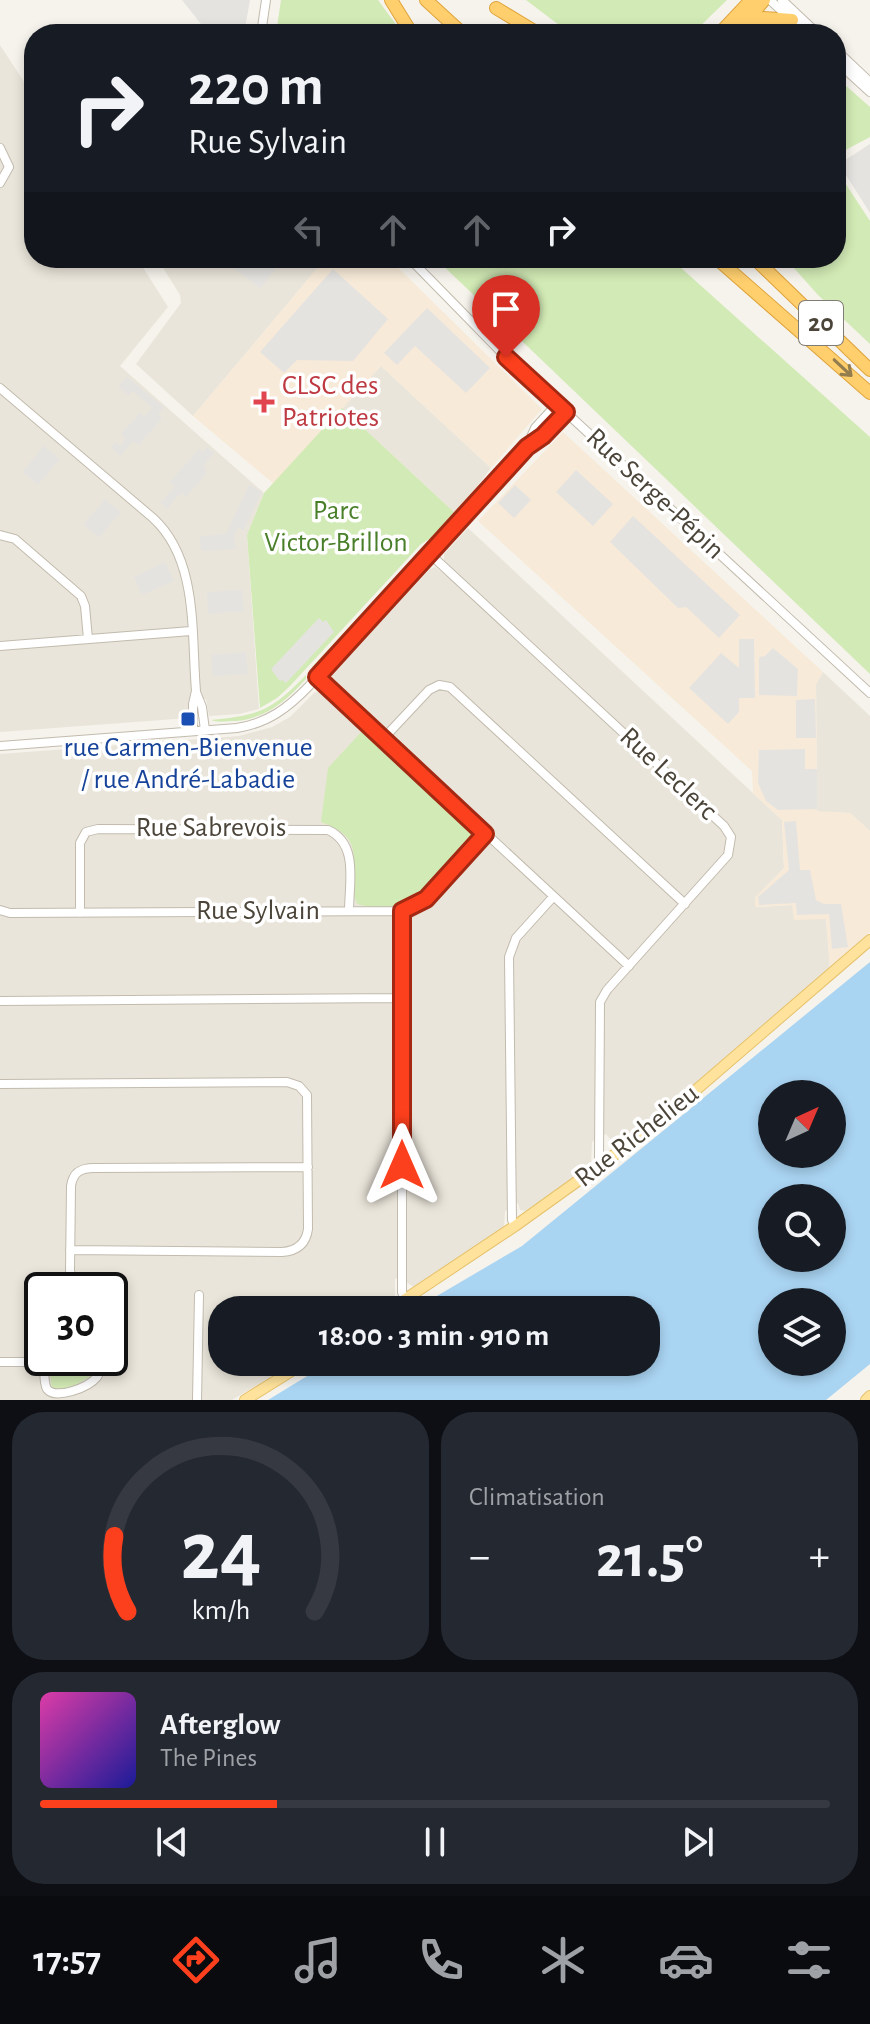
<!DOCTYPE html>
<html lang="fr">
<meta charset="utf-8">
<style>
:root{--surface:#171b24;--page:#242831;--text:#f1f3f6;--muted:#9ea1a6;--line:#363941;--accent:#fc3f1d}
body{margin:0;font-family:"Alegreya Sans",sans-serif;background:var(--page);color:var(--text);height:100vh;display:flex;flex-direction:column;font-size:30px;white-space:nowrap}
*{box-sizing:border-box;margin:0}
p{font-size:26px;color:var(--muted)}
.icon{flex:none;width:44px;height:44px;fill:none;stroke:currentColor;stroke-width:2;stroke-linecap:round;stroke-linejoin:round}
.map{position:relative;height:1400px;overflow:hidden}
.panel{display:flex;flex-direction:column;gap:12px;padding:12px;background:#0d0f14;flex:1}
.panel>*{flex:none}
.guide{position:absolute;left:24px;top:24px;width:822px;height:244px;border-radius:32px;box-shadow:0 4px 12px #0003;background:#171b24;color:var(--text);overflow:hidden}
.needle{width:52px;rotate:44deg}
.controls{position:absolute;left:758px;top:1080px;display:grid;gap:16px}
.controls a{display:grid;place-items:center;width:88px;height:88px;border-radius:50%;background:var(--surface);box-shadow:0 4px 12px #0003;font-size:40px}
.speed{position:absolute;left:24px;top:1272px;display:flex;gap:16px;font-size:40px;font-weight:700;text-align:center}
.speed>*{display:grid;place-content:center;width:104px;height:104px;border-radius:50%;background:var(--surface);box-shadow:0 4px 12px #0003;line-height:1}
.speed .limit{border:4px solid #111;border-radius:12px;background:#fff;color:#111}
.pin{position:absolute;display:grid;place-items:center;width:68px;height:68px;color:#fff;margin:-82px -34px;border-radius:50% 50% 50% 0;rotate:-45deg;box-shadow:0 0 8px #0007}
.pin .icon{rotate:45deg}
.me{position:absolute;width:88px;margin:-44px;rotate:0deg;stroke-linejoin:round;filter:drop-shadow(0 0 6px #0008)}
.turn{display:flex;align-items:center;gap:28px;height:168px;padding:0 32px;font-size:36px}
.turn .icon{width:104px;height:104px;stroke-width:2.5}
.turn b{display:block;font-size:56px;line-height:68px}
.lanes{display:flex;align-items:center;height:76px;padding:0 32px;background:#0003;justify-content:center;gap:40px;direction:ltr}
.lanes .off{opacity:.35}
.big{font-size:60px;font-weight:600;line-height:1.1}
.panel .card{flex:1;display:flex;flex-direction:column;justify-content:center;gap:12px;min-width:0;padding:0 28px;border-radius:32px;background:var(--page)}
.panel .dial{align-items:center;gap:0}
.dial svg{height:208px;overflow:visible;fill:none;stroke:var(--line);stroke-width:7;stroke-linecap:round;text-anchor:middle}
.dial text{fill:var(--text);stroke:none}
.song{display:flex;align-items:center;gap:24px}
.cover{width:96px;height:96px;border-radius:12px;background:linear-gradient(135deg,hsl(320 70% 55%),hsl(240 70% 35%))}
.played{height:8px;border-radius:4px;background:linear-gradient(90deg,var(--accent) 30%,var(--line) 30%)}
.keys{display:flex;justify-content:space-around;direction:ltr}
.heat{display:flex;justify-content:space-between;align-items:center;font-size:44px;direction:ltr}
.panel .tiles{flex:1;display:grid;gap:12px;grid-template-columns:1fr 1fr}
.card:last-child{grid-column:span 2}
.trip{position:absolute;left:208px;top:1296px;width:452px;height:80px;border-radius:32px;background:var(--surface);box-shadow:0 4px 12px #0003;font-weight:600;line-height:80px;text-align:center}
.tabs{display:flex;height:128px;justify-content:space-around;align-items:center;background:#090b0e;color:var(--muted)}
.tabs .icon{width:56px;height:56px}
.tabs .current{color:var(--accent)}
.tabs b{font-size:36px;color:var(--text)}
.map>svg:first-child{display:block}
.residential{fill:#eae5da;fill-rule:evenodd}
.commercial{fill:#f7ead8}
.green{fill:#d2eab5}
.parking{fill:#e5e3e0}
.water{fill:#a9d4f2;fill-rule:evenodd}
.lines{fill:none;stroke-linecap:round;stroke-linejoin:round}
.minor-casing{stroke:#c2bbae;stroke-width:10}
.major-casing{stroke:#e6c16a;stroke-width:12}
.highway-casing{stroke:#e0a43c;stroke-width:14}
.minor{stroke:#fff;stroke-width:8}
.major{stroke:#ffe39c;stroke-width:10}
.highway{stroke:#ffcf6e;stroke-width:12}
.oneway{stroke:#937c4e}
.route-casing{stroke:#a42913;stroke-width:20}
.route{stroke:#fc3f1d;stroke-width:14}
.health-dot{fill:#e0444e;stroke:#fff;stroke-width:3}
.transit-dot{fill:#1a4fb4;stroke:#fff;stroke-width:3}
.labels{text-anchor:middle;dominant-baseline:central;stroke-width:7;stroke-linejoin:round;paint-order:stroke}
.shield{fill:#fff;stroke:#817c74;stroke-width:2}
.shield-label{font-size:26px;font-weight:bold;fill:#4b4439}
.health-label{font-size:28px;fill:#be3a42;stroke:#fff;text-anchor:start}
.street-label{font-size:28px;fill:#4b4439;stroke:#fff}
.park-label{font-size:28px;fill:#4a7f2a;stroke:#fff}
.transit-label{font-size:28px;fill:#164399;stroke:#fff}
</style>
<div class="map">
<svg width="870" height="1400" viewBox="0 0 870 1400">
<rect width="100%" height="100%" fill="#f6f3ec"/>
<path class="residential" d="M0,45L34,97V258H137L168,307L120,366L264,493L247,535L259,709L239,714L209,716L206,699L189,701V718L0,732Z
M157,258H326L193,416L136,364L181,303L180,295Z
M381,366L491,468L456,514L342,408Z
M468,528L782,820L784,868L755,898V907L793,905L826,919L830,968L665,1109L619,1144L616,1146L606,1134L592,1142L591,1166L525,1211L520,1210L518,1203L505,1211L504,1227L414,1287L407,1283V1276L395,1279V1299L377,1310H222V1362H295L232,1400H0V754L239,736L272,727L290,717L315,692L323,691L329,696L336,688L331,683L332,675L430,569L435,567L445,575L452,568L444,560V554ZM42,1290H110V1358H42Z
M823,672L870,716V831L850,813L817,812L816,684Z"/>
<path class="commercial" d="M326,258H388L542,409L491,468L381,366L274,484L193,416Z
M563,432L823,672L816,684L817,811L850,813L870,831V932L830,968L826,919L794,920L792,905L755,907V898L784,868L782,820L753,793L752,771L478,521Z"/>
<path class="green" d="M281,0H378L403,34H276Z
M526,0H727L692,34H579L559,25Z
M769,23L788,34H744L751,27Z
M836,77L870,107V137L836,155Z
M836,169L870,221V344L818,295L785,258H836Z
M435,258H670L870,437V674Z
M342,408L456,514L431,540L429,539L421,544L290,686L277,698L260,708L247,535L264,493Z
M422,548L426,549L318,666L312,667Z
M306,675V679C286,701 267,718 236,721C227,721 218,723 211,720C260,715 271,711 306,675Z
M364,729L475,833L472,841C438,877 414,920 357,904C341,869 376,842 321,822L328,768Z
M89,1367L93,1371L91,1376L62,1393L52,1390L50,1374L54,1368Z"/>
<path class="parking" d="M182,0H250L244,34H190L201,24Z
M870,144V213L839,164Z
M241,258H283L260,289L233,267Z
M333,269L388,319L353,361L297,360L284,373L260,352Z
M427,308L490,368L466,393L415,346L397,365L384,353Z
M127,377L164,407L158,414L162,418L139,445L133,441L120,456L111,447L115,442L120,446L125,439L121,434L140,413L145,416L152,408L133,391L128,395L118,387Z
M44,446L60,459L38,485L22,472Z
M207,447L214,453L204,465L207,473L186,497L181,493L167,509L160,503L175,487L170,482L199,449L203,452Z
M576,470L613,504L593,526L556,492Z
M249,485L262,491L244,530L239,528L234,536L236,549L201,551L200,536L226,534Z
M515,485L531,500L514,518L498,503Z
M105,499L121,512L99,538L83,525Z
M633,516L740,615L719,638L686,607L678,608L610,542Z
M165,562L174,581L142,595L134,577Z
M242,590L244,611L208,614L207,592Z
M319,618L323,622L326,620L334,632L286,683L282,680L280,681L271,669Z
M739,639H754L755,698H739V712L728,724L689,688L721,653L739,668Z
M773,648L798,669L797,696L759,695V657L765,656Z
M246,652L248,674L213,676L211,655Z
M815,699L816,738H796V700Z
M805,749V769H817V809L778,810L766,801L758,783L759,750Z
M796,821L800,870H810L816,900L824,904H841L848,947L832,949L829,914L797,915L796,903L759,905L758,897L789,870L784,822Z"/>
<path class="water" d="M870,962V1364L826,1400H268L330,1362H646V1310H413L522,1246ZM772,1094H832V1154H772ZM772,1198H832V1258H772ZM772,1302H832V1362H772Z"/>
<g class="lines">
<g class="minor-casing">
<path id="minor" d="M770,0L807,34
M782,0L818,34
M261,34L266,0
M836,50L870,82
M836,61L870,92
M0,148L9,167L0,183
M409,258L506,357L870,693
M0,388L153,518C199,560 191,634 196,691L193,704V731
M527,446L535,428L557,404
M0,535L15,539L81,596L85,606L88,639
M431,555L724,826L731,837L728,855L607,990L600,1002L599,1158L603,1164
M0,646L191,631
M317,677L629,966
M196,692L202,707L205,730
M383,739L429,690L439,685L450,687L685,904
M0,746L237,728C268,723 288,708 309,686L527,447L543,436L566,412
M0,910L10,913L402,911L426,899L485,834
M402,911V1292L405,1300
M80,913V843L86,832L98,829L328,830C359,844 349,883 349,911
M0,1001L402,998
M0,1084L287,1082L299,1086L307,1095L308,1229C306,1244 297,1251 282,1252L70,1250
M515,1226L512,1220L509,957L516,938L553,897
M76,1290L70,1271L71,1186C73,1172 81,1168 94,1168L308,1167
M0,1362H91L100,1358
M44,1362C45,1370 43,1382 47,1389C55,1400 88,1388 97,1377C101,1371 101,1365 102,1358
M197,1400L199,1295"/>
</g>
<g class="major-casing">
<path id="major" d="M389,1310L515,1226L653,1127L870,940
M245,1400L306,1362
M866,1400L870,1396"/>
</g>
<g class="highway-casing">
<path id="highway" d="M391,0L412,34
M426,0L463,34
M496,8L539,34
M747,22L764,18L792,20
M719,34L751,0
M736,34L764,0
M716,258L870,393
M754,258L870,370"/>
</g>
<use href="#minor" class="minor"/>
<use href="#major" class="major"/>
<use href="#highway" class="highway"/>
</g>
<defs><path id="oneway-shaft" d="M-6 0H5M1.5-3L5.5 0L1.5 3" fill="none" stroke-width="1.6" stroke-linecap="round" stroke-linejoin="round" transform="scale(2)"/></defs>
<use class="oneway" href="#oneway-shaft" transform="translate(843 368) rotate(43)"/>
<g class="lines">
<g class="route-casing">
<path id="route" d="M402,1165V911L426,899L485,834L317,677L527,447L543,436L566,412L506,357"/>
</g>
<use href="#route" class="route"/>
</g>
<path class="health-dot" d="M260 390h8v8h8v8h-8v8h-8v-8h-8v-8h8z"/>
<rect class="transit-dot" x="180" y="711" width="16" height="16" rx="4"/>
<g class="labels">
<rect class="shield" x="799" y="301" width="44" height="44" rx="6"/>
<g class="shield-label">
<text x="821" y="323">20</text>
</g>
<g class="health-label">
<text x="282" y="386">CLSC des<tspan x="282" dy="32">Patriotes</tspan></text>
</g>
<g class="street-label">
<text transform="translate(655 494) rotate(43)">Rue Serge-Pépin</text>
<text transform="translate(668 774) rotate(43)">Rue Leclerc</text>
<text x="211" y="828">Rue Sabrevois</text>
<text x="258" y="911">Rue Sylvain</text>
<text transform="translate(637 1136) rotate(-38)">Rue Richelieu</text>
</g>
<g class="park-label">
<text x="336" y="511">Parc<tspan x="336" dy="32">Victor-Brillon</tspan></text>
</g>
<g class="transit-label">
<text x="188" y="748">rue Carmen-Bienvenue<tspan x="188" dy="32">/ rue André-Labadie</tspan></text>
</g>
</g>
</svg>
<div class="controls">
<a><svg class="needle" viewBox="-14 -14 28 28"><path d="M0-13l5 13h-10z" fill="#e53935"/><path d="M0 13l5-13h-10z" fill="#9ea1a6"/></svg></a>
<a><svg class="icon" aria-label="search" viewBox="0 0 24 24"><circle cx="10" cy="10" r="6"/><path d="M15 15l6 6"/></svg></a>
<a><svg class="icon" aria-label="layers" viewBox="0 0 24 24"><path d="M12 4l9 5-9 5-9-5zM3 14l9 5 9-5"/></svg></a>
</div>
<div class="speed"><div class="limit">30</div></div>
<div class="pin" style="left:506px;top:357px;background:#d93025"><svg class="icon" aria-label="arrive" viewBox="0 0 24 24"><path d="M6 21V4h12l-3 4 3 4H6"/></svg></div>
<svg class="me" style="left:402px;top:1165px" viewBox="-20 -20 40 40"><path d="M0-17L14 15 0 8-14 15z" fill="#fc3f1d" stroke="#fff" stroke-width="4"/></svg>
<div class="trip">18:00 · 3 min · 910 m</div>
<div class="guide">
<div class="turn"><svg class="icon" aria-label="right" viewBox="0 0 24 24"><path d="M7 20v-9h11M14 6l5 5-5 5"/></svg><div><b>220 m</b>Rue Sylvain</div></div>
<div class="lanes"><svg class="icon off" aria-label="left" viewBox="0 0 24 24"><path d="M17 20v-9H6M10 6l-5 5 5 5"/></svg><svg class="icon off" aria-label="ahead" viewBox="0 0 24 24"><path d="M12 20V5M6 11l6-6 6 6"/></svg><svg class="icon off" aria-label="ahead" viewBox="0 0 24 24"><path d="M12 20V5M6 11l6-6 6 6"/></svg><svg class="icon" aria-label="right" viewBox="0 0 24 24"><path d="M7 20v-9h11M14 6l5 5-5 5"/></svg></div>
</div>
</div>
<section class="panel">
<div class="tiles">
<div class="card dial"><svg viewBox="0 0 100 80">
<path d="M14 69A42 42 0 1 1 86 69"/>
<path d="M14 69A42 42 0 0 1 9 40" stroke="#fc3f1d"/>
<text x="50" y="56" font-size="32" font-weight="700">24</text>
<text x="50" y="72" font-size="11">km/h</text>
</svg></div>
<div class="card"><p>Climatisation</p>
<div class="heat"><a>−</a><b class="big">21.5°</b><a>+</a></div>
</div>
<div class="card">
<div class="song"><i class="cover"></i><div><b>Afterglow</b><p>The Pines</p></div></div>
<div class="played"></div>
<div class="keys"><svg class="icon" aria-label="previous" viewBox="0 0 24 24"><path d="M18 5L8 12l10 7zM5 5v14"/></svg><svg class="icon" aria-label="pause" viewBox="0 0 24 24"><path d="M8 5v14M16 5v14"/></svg><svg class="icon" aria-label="next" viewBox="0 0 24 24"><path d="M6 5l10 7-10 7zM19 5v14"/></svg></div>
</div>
</div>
</section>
<nav class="tabs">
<b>17:57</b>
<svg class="icon current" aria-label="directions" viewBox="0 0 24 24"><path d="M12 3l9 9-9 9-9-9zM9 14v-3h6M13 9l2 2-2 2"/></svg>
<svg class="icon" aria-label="music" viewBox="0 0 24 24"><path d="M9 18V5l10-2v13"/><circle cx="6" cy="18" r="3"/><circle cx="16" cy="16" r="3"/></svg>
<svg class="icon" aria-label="phone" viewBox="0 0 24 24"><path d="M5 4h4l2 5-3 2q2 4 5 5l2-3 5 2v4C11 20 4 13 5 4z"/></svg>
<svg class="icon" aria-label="climate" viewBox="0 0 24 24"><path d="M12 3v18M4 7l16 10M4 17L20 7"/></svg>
<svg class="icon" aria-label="car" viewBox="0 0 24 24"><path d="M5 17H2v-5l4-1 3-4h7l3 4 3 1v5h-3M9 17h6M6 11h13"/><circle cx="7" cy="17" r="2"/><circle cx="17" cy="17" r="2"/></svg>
<svg class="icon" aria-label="filters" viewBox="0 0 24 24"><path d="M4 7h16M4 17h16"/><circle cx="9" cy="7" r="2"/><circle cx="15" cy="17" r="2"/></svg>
</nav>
